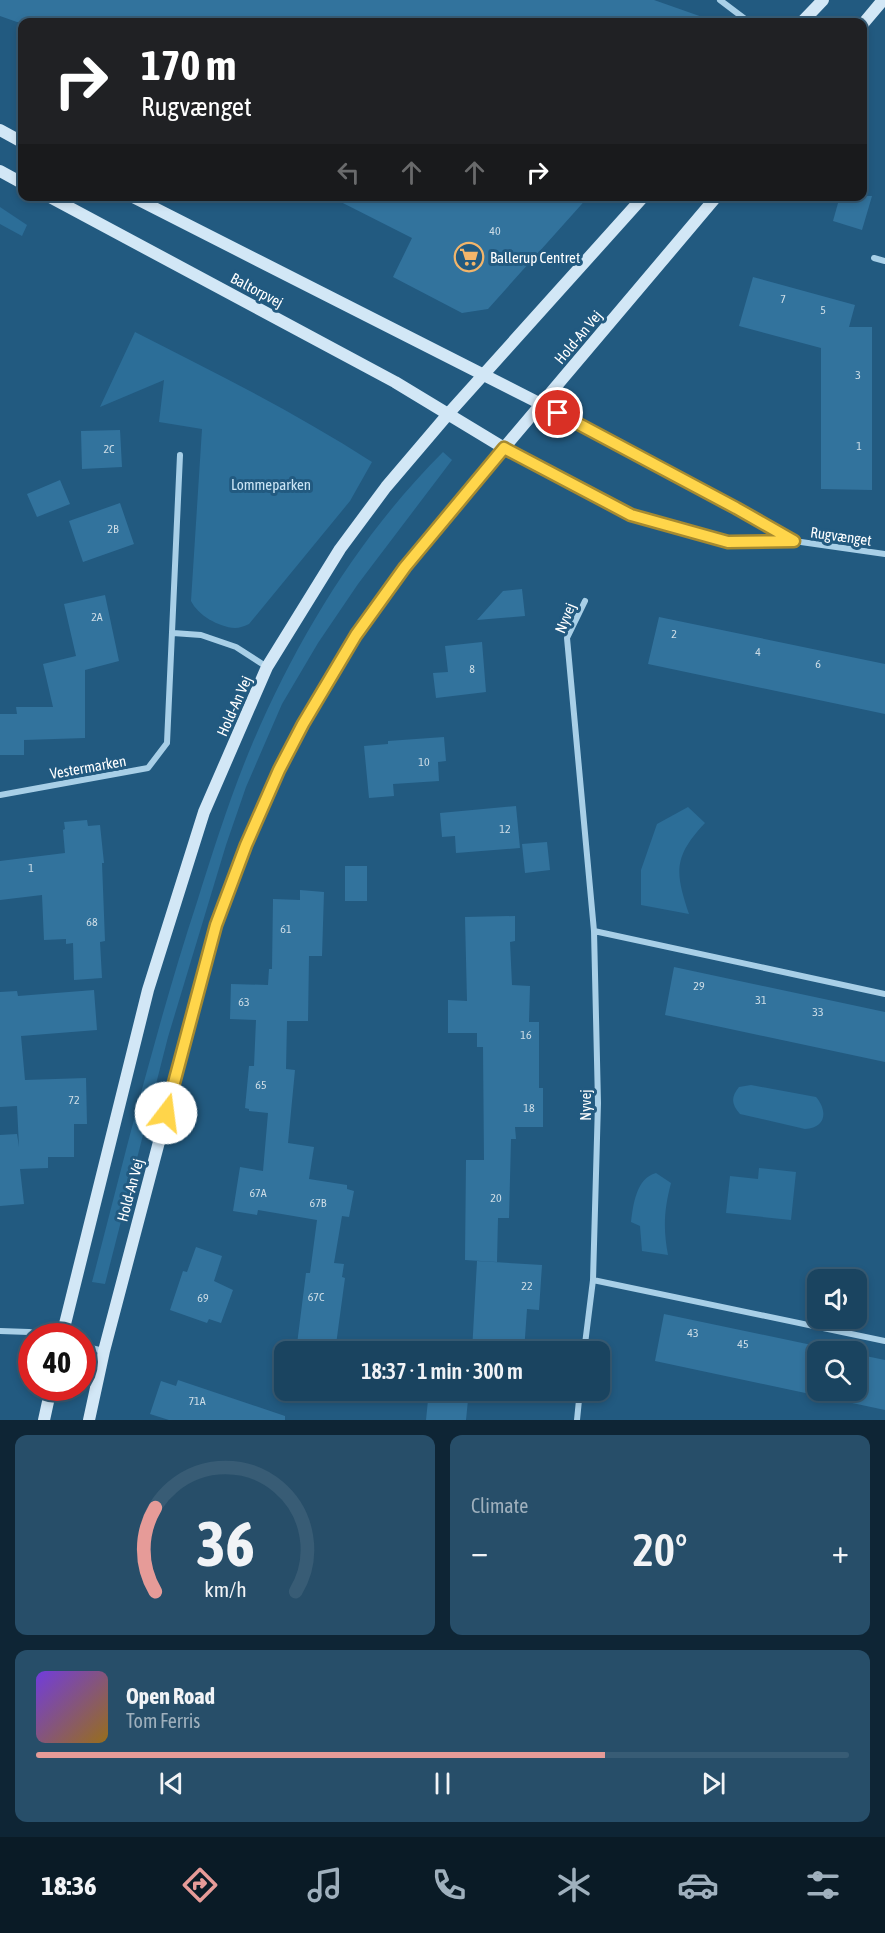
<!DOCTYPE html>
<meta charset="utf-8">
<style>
:root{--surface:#1a4460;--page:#274e69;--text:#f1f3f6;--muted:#9fb0bd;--line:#385c75;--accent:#e69b98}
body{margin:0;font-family:"Asap Condensed",sans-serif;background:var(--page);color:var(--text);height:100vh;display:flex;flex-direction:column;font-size:22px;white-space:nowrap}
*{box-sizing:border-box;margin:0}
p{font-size:20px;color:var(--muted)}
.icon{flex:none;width:33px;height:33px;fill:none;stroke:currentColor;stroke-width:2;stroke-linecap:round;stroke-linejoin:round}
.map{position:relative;height:1420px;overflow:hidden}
.details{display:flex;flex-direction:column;gap:15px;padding:15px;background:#0e2535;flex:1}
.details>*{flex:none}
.banner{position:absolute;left:18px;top:18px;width:849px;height:183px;border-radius:12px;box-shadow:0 3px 9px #0003,0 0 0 2px var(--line);background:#202124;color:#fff;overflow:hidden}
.buttons{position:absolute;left:807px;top:1269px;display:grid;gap:12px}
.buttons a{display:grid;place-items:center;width:60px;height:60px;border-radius:12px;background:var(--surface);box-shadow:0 3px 9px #0003,0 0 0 2px var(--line);font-size:30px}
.speed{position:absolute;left:18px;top:1323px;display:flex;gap:12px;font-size:30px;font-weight:700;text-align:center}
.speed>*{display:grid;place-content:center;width:78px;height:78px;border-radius:50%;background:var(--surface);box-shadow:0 3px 9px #0003,0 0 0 2px var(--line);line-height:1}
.speed .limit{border:9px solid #d22;background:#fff;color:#111}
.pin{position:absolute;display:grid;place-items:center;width:51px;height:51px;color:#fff;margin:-26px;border:3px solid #fff;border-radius:50%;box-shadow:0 2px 6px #0007}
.me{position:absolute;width:66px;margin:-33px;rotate:15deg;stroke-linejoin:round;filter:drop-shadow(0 0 4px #0008)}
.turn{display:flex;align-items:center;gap:21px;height:126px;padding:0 24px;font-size:27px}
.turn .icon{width:78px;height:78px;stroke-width:2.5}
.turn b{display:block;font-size:42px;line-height:51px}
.lanes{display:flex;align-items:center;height:57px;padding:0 24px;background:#0003;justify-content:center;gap:30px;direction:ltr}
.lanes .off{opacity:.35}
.big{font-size:45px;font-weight:600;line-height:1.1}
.details .tile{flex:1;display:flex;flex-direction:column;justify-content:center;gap:9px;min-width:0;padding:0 21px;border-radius:12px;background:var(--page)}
.details .dial{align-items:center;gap:0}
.dial svg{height:156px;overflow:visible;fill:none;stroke:var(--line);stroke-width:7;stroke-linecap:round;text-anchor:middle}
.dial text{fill:var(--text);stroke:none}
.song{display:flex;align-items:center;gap:18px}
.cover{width:72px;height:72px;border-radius:9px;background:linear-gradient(135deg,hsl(260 70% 55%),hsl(40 70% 35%))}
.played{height:6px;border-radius:3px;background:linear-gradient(90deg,var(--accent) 70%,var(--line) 70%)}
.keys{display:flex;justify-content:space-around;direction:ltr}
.heat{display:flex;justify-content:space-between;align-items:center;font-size:33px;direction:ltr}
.details .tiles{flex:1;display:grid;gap:15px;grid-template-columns:1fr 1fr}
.tile:last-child{grid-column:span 2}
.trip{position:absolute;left:274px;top:1341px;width:336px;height:60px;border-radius:12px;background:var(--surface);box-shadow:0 3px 9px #0003,0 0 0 2px var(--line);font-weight:600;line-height:60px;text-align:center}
.tab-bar{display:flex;height:96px;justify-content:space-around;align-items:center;background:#0a1b26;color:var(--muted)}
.tab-bar .icon{width:42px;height:42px}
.tab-bar .current{color:var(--accent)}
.tab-bar b{font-size:27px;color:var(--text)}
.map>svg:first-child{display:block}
.green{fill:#2c6e98}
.building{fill:#32739d}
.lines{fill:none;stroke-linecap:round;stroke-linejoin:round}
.street{stroke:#a8cfe7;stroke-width:6}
.secondary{stroke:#d2e7f6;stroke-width:12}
.route-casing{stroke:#a68a30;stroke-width:15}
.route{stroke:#ffd54a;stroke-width:10}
.labels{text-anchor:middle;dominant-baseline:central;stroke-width:6;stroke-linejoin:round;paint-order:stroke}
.number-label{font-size:12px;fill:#ccdce6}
.poi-label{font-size:15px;fill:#fff;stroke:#225a80;text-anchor:start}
.street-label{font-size:15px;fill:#fff;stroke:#225a80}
.park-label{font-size:15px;fill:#cbe5f5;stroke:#225a80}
</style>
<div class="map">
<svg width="885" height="1420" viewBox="0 0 885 1420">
<rect width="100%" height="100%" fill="#225a80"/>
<path class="green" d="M0,207L27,225L22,236L0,224Z
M135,332C216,373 296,413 372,462L350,501L249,624C245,626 239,628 235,628C218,627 198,615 191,601L202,429L159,422L164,380L100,407Z
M443,452L452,460L358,584L318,643L282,704L262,750L246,787L226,845L168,1037L105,1284L92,1282C125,1155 156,1027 197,902C214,848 231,794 253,742C299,635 360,535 443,452Z
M688,807L705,823C673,857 675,872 689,914L641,905V870L657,824Z
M751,1085L816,1097C828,1111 826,1128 805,1129L740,1114C731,1104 731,1097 739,1087Z
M759,1168L796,1172L791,1220L726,1213L730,1176L758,1179Z
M656,1173L671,1183C664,1210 663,1228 668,1255L642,1251L640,1226L631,1222C633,1206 636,1178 656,1173Z"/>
<path class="building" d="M0,0H654L708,19L707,22H17L0,16Z
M329,196H589L488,309L462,313L393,277L412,238Z
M840,196H872L862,230L833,221Z
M753,277L855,305L849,327H872V490L821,489V348L739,326Z
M120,430L122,467L82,469L81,431Z
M60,480L70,504L37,517L27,494Z
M120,503L134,544L83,562L69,521Z
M522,589L525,616L477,620L503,591Z
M105,595L119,661L85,670V738L24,740V755H0V714H17L16,707H53L43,664L76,656L64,604Z
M659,617L885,664V714L648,664Z
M482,642L486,692L436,698L433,673L448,672L445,646Z
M444,737L446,761L438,762L439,781L393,784L394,796L369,798L364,746L388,744V741Z
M516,806L520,848L456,853L455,836L442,837L440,813Z
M87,820L88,826L100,825L104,863H102L105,941L100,942L102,978L74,980L73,943L66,944V939L44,940L42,895L0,900V861L65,853L63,830L65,829L64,822Z
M547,842L550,870L525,873L522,844Z
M345,866H367V901H345Z
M300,890L324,892L322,956H309L308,1021H287L286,1069L295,1070L288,1143L314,1147L309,1179L347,1185V1189L354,1191L349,1217L342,1216L334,1263L344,1264L342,1277L345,1278L335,1352H296L306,1273H310L317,1220L258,1210L257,1215L233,1211L240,1167L263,1171L268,1113L249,1111V1109L245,1108L249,1066H254L256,1020L230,1019L231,984L268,985L269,969H272L273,899L300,900Z
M515,916V941L510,942L512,985L530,986L529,1022H539V1088H543V1127H515L516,1139H511L509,1218H498L497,1262L465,1260L466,1160H484L483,1047H477V1033H448V1000L467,1001L465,917Z
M674,967L885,1012V1062L665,1015Z
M94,990L97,1030L21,1036L25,1080L86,1078L87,1124H74V1157H48V1168L20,1169L24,1204L0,1206V1135L17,1134L19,1147L17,1106L0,1107V992L17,991L18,996Z
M196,1247L222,1256L214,1281L233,1290L221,1323L209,1319L207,1323L170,1310L183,1271L187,1272Z
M477,1261L542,1265L539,1310L527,1309L524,1352H472Z
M664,1314L845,1352H818V1390H856V1354L885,1360V1410L655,1361Z
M178,1380L285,1416V1420H169L150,1414L161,1381L176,1386Z
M429,1390H469L466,1420H426Z"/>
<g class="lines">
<path class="street" d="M720,0L749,22
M874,258L885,261
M541,405L642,456L794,541
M504,448L631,515L728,542L794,541L885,554
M173,633L201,635L236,647L267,667
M0,795L148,768L167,743L180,455
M594,931L885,994
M593,1280L885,1341
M0,1331L29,1332L45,1336
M82,1346L104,1351
M584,1352L593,1280L598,1103L594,931L567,638L585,601
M577,1420L580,1390"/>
<path class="secondary" d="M802,22L823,0
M862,25L883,0
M0,130L22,142
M0,171L22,183
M48,196L395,382L504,448
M131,196L541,404
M62,1336L148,990L204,812L267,667L340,549L386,487L449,413L644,196
M44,1420L51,1388
M89,1420L104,1351L216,925L246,845L279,770L303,724L356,635L405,567L504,448L717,196"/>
</g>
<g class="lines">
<g class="route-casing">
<path id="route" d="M166,1113L216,925L246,845L279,770L303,724L356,635L405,567L504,448L631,515L728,542L794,541L736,508L558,413"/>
</g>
<use href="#route" class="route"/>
</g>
<defs>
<g id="supermarket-ring" transform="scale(1.5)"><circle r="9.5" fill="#225a80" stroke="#f3b56a" stroke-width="1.5"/><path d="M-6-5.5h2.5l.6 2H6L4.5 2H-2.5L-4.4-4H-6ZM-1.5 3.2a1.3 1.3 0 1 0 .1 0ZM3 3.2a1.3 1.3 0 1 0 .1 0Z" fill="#f3b56a"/></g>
</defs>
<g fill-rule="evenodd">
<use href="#supermarket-ring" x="469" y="257"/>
</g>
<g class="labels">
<g class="number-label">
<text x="495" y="231">40</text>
<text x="783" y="299">7</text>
<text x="823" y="310">5</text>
<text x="858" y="375">3</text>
<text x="859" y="446">1</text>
<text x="109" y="449">2C</text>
<text x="113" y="529">2B</text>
<text x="97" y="617">2A</text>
<text x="674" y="634">2</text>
<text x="758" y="652">4</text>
<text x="818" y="664">6</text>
<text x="472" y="669">8</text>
<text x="424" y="762">10</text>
<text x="505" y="829">12</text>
<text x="31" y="868">1</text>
<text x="92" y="922">68</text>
<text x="286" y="929">61</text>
<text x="699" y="986">29</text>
<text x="761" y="1000">31</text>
<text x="244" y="1002">63</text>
<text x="818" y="1012">33</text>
<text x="526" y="1035">16</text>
<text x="261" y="1085">65</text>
<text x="74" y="1100">72</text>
<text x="529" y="1108">18</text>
<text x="258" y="1193">67A</text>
<text x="496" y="1198">20</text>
<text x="318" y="1203">67B</text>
<text x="527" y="1286">22</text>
<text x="316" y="1297">67C</text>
<text x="203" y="1298">69</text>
<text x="693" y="1333">43</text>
<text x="743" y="1344">45</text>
<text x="197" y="1401">71A</text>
</g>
<g class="poi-label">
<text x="490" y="257">Ballerup Centret</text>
</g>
<g class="street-label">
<text transform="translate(257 290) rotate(28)">Baltorpvej</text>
<text transform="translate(578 337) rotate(-50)">Hold-An Vej</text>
<text transform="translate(841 536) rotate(8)">Rugvænget</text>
<text transform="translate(565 618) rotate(-68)">Nyvej</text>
<text transform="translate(234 706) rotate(-66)">Hold-An Vej</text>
<text transform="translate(88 767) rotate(-10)">Vestermarken</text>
<text transform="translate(585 1105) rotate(-90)">Nyvej</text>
<text transform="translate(130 1190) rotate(-75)">Hold-An Vej</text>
</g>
<g class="park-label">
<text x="271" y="484">Lommeparken</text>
</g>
</g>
</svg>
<div class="buttons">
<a><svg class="icon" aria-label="sound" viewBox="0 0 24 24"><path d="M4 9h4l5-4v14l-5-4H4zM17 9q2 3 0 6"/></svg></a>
<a><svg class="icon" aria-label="search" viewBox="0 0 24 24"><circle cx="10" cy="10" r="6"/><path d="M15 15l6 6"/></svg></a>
</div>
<div class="speed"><div class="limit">40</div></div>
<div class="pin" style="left:558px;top:413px;background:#d93025"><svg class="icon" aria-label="arrive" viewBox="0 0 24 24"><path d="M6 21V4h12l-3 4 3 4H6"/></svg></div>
<svg class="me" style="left:166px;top:1113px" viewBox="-20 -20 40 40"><circle r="19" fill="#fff"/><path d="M0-13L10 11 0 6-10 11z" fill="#ffd54a"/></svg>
<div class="trip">18:37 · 1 min · 300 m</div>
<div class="banner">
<div class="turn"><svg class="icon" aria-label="right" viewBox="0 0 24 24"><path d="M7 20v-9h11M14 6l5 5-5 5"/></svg><div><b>170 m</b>Rugvænget</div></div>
<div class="lanes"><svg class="icon off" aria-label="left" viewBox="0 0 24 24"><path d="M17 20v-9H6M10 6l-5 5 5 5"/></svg><svg class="icon off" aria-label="ahead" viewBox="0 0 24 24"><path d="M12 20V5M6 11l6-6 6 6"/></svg><svg class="icon off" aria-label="ahead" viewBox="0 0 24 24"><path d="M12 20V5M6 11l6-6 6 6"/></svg><svg class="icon" aria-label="right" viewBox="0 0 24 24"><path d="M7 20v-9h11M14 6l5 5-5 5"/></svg></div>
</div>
</div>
<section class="details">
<div class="tiles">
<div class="tile dial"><svg viewBox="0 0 100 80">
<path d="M14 69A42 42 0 1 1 86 69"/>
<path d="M14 69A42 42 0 0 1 14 26" stroke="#e69b98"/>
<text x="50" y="56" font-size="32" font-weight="700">36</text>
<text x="50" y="72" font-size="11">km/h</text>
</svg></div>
<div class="tile"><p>Climate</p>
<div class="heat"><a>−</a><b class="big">20°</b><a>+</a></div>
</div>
<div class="tile">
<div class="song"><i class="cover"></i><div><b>Open Road</b><p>Tom Ferris</p></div></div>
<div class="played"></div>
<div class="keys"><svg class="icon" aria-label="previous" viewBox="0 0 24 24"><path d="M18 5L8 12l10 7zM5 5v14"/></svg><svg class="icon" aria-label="pause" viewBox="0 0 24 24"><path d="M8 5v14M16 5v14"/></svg><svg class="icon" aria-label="next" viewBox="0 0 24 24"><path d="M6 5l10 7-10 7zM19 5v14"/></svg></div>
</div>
</div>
</section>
<nav class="tab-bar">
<b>18:36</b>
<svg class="icon current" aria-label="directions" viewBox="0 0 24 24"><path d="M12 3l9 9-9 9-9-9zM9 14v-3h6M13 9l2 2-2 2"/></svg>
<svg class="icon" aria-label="music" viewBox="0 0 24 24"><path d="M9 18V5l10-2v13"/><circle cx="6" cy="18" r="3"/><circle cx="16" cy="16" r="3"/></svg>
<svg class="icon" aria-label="phone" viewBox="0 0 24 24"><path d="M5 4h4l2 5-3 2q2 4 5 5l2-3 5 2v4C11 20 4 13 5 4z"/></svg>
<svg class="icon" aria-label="climate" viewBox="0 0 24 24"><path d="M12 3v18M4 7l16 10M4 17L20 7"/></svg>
<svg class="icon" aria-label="car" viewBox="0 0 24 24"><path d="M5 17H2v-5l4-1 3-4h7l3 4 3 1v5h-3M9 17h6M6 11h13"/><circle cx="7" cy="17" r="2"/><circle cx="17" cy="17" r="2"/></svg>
<svg class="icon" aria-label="filters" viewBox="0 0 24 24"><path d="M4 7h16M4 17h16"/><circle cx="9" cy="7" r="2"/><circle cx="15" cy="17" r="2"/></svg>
</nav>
